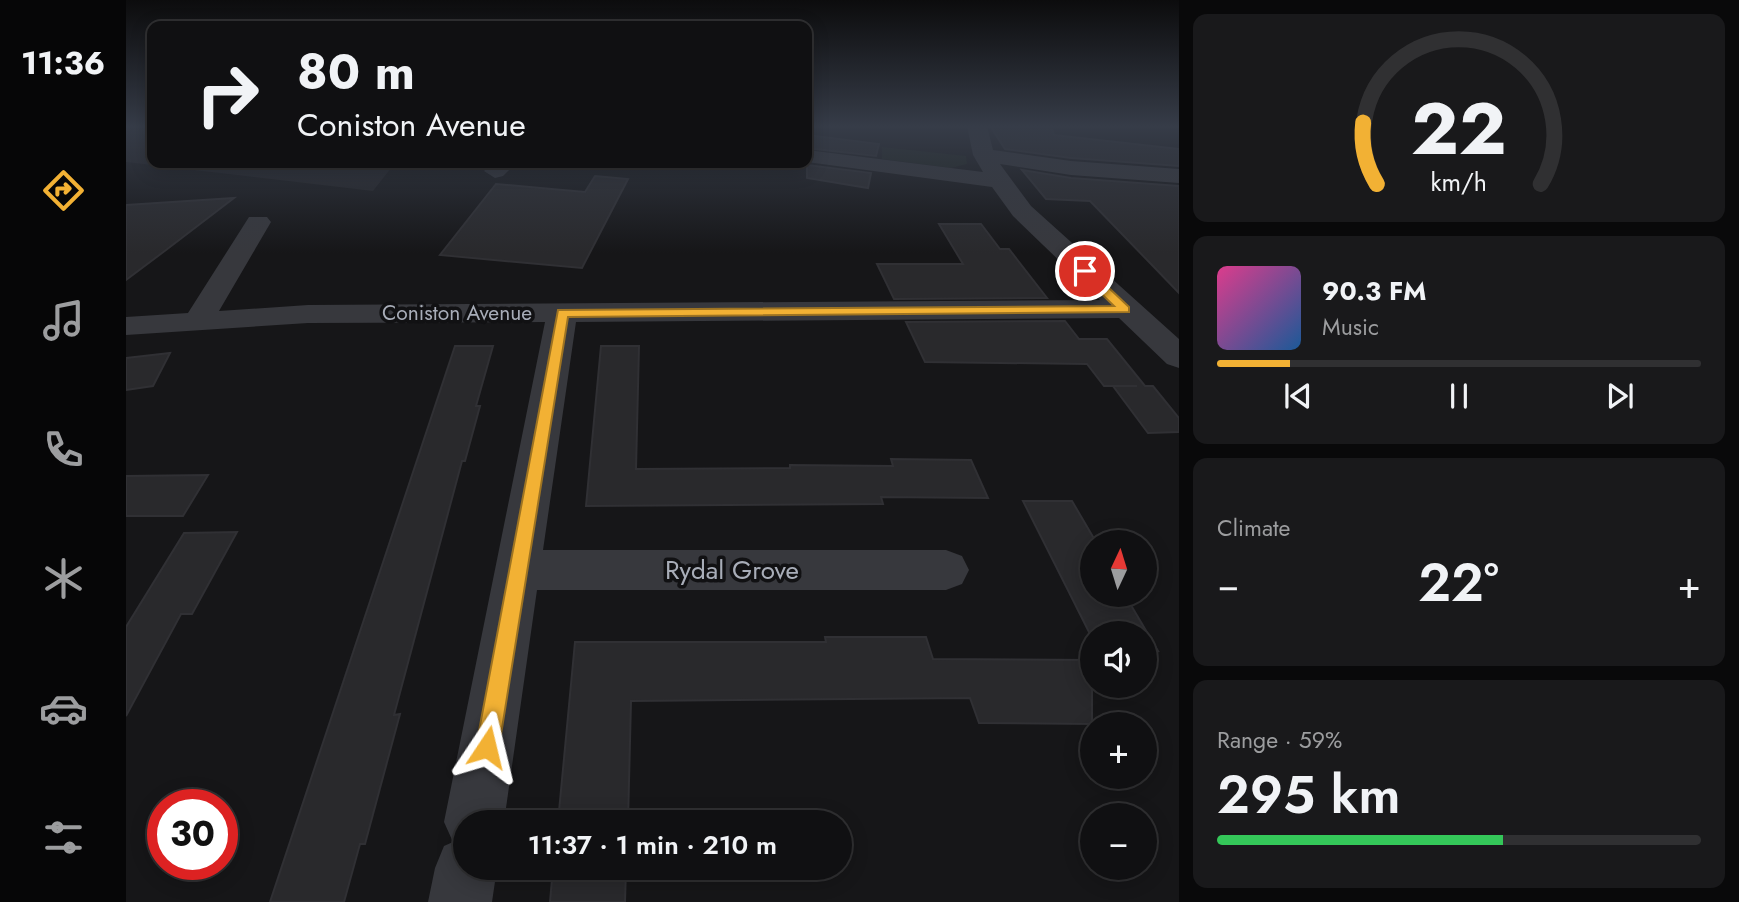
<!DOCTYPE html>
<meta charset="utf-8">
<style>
:root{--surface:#101012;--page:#19191b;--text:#f1f3f6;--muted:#9c9d9f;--line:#303032;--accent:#f2b134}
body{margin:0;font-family:Jost,sans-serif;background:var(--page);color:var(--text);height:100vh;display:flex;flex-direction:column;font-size:26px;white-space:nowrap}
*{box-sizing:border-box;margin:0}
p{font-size:23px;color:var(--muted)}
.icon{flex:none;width:38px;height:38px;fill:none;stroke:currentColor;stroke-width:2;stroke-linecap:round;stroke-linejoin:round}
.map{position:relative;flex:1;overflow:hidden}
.details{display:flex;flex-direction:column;gap:14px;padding:14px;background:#09090a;width:560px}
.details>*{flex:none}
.hud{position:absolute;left:21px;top:21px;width:665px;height:147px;border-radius:14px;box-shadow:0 4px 18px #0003,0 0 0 2px var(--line);background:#101012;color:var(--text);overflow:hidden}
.needle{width:46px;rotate:4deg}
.tools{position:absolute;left:954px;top:530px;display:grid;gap:14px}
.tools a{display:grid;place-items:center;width:77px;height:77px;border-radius:50%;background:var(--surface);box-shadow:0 4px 18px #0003,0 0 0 2px var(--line);font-size:35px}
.speed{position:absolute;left:21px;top:789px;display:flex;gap:14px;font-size:35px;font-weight:700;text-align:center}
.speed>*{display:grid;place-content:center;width:91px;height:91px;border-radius:50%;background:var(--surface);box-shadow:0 4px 18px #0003,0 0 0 2px var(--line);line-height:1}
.speed .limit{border:10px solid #d22;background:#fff;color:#111}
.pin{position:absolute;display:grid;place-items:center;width:60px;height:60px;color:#fff;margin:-30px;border:4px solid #fff;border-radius:50%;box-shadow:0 2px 7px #0007}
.me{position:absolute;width:77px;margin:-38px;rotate:10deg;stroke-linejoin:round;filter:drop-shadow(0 0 5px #0008)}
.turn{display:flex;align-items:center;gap:24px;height:147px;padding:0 35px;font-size:32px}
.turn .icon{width:91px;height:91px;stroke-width:2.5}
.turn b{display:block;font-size:49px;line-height:60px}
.big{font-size:52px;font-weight:600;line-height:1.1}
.details .card{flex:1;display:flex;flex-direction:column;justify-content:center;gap:10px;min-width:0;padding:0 24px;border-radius:14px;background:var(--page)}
.details .dial{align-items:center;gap:0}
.dial svg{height:182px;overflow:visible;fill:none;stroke:var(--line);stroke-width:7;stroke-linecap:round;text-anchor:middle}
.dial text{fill:var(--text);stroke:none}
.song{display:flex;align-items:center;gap:21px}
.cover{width:84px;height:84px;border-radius:10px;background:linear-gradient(135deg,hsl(330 70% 55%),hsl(210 70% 35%))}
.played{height:7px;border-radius:4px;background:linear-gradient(90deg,var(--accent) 15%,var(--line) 15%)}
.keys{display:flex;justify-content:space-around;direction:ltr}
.heat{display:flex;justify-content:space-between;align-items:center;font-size:38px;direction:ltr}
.charge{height:10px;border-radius:5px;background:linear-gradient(90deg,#34c759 59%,var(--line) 0)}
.trip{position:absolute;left:327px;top:810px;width:399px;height:70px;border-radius:35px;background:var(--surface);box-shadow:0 4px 18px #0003,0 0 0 2px var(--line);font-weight:600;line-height:70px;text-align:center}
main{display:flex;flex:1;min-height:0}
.tabs{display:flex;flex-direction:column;width:126px;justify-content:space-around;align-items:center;background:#060607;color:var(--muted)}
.tabs .icon{width:49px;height:49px}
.tabs .current{color:var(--accent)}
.tabs b{font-size:32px;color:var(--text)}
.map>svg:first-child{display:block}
.built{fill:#222225}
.green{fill:#1c231d}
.building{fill:#29292c;stroke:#303034;stroke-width:2}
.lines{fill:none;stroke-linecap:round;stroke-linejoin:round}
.minor{fill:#37383d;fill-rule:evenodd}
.route{fill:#f2b134;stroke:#9d7322;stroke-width:2}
.labels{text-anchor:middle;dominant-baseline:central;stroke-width:7;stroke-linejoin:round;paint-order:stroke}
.far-street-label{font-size:21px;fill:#a8adb8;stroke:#111113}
.street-label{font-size:26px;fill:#a8adb8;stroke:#111113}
</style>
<main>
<nav class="tabs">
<b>11:36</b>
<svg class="icon current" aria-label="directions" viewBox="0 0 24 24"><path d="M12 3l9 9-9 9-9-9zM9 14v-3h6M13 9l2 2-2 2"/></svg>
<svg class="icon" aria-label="music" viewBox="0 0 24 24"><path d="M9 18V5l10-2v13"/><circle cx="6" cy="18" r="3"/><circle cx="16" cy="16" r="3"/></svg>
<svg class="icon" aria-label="phone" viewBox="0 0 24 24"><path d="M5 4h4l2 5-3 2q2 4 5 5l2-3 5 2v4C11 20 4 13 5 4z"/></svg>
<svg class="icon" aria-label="climate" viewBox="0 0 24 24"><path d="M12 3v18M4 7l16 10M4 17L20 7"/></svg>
<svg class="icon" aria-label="car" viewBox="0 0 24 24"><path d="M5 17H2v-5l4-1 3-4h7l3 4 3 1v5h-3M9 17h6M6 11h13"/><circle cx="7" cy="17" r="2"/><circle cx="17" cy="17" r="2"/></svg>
<svg class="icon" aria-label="filters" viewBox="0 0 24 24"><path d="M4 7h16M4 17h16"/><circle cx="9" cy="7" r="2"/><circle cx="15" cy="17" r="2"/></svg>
</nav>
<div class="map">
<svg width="1053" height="902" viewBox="0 0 1053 902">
<rect width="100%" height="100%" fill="#161618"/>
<path class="built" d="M0,126H26V163H269L247,191L0,162Z"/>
<path class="green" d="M756,147L840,156L841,164L825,168L756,159Z"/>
<path class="building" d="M864,126H925L928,135L1053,149V166L945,158L879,149Z
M681,135L753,144L750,156L681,148Z
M681,165L745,173L742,188L681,178Z
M896,170L945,178L1053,186V293L964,201L920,199Z
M469,176L502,179L456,268L314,255L370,184L459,192Z
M108,198L40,250L0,280V205Z
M813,224H855L874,249H883L921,298L768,299L751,264H837Z
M939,321L953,339H981L1019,386H1027L1053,418V432L1022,433L987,386H1011H978L961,364L799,362L780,322Z
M329,346H367L350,406H354L339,461H336L268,715L274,714L239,844H234L218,902H144Z
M475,346H513L510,469L664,468V465L767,466L765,459L845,460L862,498L755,497L757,504L460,506Z
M44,353L27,386L0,390V358Z
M82,475L57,516H0V476Z
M897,501H946L970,542H966V595H999L1032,651H1018V634H966V638Z
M111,532L66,614H55L0,716V627L58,533Z
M699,637H800L807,659L966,660V724L853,723L844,698L505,701L502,822H432L449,642H700Z
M427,868H500L499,902H424Z"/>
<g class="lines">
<path class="minor" d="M841,126H861L867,150L945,161L1053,169V183L945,175L874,164L905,206L1053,339V368L1041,364L993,318L450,322L417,550H820L836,556L843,570L836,584L820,590H411L378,822H340V868H371L366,902H302L309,868L318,846L327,842L318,822L419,322L182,323L0,335V317L62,313L123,217H141L145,222L93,311L182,305L974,300L887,216L866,187L681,162V150L857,172L847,155Z
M366,163H390L377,176L369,178L358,171Z"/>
</g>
<linearGradient id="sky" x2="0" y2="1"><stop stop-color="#0c0c0d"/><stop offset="0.5" stop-color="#363c48"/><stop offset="1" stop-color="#363c48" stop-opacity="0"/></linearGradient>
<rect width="1053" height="253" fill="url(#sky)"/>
<path class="route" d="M955,269H963L1003,307V312L442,317L373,747L369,755L361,758L353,755L350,747L432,310L988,306L955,274Z"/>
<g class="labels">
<g class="far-street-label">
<text x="331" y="313">Coniston Avenue</text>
</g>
<g class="street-label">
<text x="606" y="570">Rydal Grove</text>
</g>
</g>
</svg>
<div class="tools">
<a><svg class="needle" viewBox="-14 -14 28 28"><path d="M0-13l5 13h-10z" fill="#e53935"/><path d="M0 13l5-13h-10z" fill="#9c9d9f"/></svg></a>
<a><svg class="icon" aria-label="sound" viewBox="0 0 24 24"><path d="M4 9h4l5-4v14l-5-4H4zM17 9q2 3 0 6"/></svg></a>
<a>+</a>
<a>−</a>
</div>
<div class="speed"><div class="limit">30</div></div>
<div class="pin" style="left:959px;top:271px;background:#d93025"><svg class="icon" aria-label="arrive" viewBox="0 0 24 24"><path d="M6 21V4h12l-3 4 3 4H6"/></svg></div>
<svg class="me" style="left:361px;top:747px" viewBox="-20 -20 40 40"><path d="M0-17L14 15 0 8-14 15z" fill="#f2b134" stroke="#fff" stroke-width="4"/></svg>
<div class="trip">11:37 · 1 min · 210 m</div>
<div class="hud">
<div class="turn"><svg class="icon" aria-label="right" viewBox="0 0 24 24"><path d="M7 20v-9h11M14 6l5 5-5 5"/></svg><div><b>80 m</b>Coniston Avenue</div></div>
</div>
</div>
<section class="details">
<div class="card dial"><svg viewBox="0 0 100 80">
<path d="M14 69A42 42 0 1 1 86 69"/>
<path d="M14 69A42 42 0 0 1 8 42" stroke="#f2b134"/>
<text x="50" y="56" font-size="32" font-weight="700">22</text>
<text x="50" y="72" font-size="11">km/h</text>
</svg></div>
<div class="card">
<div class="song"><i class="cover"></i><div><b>90.3 FM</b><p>Music</p></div></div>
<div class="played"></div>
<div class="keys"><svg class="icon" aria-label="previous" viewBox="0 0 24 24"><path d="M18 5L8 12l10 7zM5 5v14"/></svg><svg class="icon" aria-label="pause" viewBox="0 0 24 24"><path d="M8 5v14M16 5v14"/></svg><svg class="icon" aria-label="next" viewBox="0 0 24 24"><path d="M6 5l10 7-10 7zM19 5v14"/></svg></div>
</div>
<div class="card"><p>Climate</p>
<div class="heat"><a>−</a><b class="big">22°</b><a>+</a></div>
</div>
<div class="card"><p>Range · 59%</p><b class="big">295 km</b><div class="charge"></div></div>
</section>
</main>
